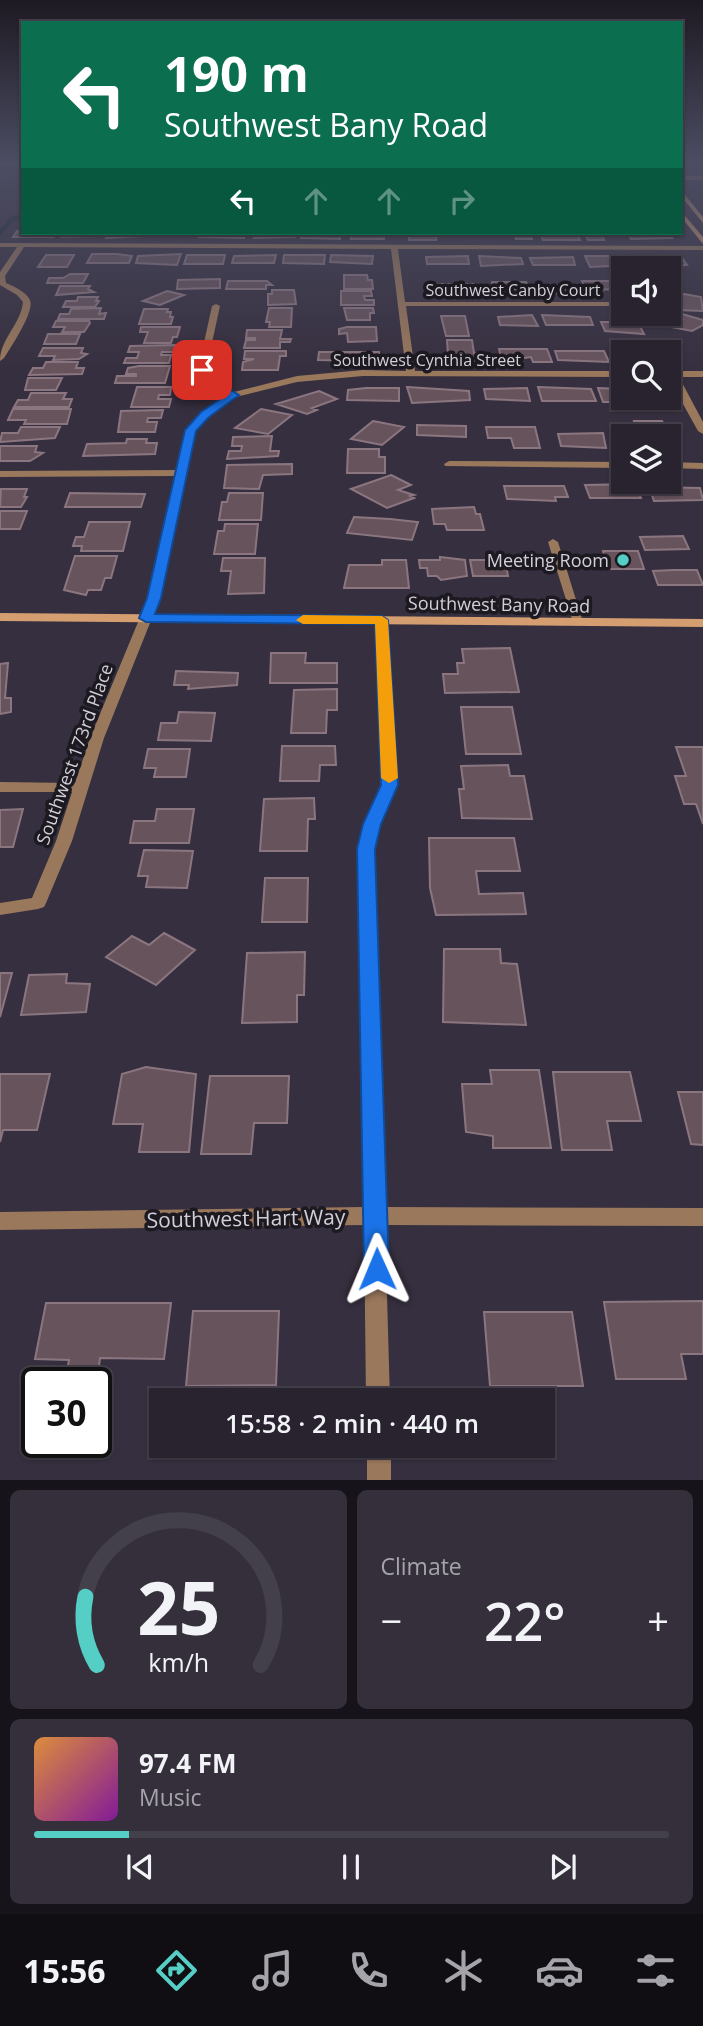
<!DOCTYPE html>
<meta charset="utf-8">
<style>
:root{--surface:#28232f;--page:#342f3b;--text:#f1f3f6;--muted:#a5a4aa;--line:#44404b;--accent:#55cec6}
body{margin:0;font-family:"Open Sans",sans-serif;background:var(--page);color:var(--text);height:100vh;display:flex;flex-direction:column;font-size:26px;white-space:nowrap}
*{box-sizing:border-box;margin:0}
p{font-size:23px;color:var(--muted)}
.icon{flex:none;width:38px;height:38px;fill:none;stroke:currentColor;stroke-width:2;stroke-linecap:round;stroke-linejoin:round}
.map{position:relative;height:1480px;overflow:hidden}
.side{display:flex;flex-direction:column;gap:10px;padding:10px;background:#16131a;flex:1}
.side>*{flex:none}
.top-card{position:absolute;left:21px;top:21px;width:662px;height:214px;border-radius:0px;box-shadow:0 2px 5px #0004,0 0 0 2px var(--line);background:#0b6e4f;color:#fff;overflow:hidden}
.controls{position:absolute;left:611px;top:256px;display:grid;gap:14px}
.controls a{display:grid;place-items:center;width:70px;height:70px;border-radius:0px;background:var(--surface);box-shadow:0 2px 5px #0004,0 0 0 2px var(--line);font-size:35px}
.speed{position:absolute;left:21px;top:1367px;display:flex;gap:14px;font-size:35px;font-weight:700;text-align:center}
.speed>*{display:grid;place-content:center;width:91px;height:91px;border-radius:50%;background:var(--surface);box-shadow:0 2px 5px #0004,0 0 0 2px var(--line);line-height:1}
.speed .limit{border:4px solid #111;border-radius:10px;background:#fff;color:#111}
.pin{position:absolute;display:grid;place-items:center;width:60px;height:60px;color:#fff;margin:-30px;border-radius:14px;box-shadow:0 4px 10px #0006}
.me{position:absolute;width:77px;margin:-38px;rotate:359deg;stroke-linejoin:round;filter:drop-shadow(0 0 5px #0008)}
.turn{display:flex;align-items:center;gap:24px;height:147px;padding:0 28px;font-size:32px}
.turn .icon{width:91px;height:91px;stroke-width:2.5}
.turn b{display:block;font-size:49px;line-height:60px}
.lanes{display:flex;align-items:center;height:66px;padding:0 28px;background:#0003;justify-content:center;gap:35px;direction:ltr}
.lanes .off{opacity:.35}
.big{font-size:52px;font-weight:600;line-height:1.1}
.side .card{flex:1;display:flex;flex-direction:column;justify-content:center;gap:10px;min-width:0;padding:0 24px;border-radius:10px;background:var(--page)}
.side .dial{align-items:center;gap:0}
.dial svg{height:182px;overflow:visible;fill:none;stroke:var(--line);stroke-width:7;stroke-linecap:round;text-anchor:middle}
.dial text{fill:var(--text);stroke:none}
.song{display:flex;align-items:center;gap:21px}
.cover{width:84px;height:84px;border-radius:10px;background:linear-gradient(135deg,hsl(30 70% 55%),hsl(290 70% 35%))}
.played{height:7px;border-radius:4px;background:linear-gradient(90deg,var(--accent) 15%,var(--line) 15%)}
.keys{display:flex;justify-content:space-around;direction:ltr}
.heat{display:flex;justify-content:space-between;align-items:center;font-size:38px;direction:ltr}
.side .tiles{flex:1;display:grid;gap:10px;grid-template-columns:1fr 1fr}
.card:last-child{grid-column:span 2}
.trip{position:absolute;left:149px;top:1388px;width:406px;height:70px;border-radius:0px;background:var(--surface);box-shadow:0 2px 5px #0004,0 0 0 2px var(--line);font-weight:600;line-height:70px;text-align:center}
.tab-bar{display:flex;height:112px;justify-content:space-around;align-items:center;background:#100e13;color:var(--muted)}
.tab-bar .icon{width:49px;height:49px}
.tab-bar .current{color:var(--accent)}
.tab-bar b{font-size:32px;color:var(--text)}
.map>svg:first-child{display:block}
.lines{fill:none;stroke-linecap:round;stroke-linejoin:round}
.stream{stroke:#14272a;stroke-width:4.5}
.building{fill:#67535c;stroke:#8b7680;stroke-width:2}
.lane{fill:#9a785c;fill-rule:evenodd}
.street{fill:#9a785c;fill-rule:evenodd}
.secondary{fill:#d49e70;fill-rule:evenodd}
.route{fill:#1a73e8;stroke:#114b97;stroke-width:2}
.slow{fill:#f59e0b}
.poi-dot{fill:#55cec6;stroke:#1c1920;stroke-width:2.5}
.labels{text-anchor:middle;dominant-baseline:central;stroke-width:7;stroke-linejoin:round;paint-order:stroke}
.far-street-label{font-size:16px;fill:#d3cfd9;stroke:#1c1920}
.poi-label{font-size:18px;fill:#d3cfd9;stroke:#1c1920;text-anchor:end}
.street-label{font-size:18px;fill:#d3cfd9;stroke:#1c1920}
.near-street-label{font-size:21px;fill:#d3cfd9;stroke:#1c1920}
</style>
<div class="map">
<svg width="703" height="1480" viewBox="0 0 703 1480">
<rect width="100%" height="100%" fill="#362f3f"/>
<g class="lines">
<path class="stream" d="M0,233L12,219L23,216"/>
</g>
<path class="building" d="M17,231L23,233H57L54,237H13Z
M65,233H103L102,236L62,237Z
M108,233H148L146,236L106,238Z
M201,233H244V238L199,237Z
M256,233H296L295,237L254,238Z
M302,233H340V239L301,238Z
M351,233H384V239H351Z
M409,233H435L429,235H436V240H409Z
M501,233H529L532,239H516L515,235Z
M540,233H577L580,240H543Z
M585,233H624L625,235H602L604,240H588Z
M628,233H668L672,238L631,239Z
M92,254H117L132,256L129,263H87Z
M181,254L177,265L136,263L138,256Z
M46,255H74L67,267H38Z
M187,255H225L223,264H184Z
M276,255L274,263H232L234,256Z
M284,255H325L324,264L283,263Z
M331,255L373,256L372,264L330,262Z
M468,256L469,264H427L426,257Z
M479,256L521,258L523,264L481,266Z
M585,256H610L634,261H629L631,265L590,267Z
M573,257L575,265H533L530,258Z
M638,257L682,258L687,265L646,268Z
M70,274H88L83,283H47L49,278H63Z
M344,275H367L368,280H372L373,289H344Z
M220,279V288L177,289L178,280Z
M228,281H267L272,285H266V289H226Z
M582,281H623V289L585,290Z
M492,282H526L531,289H506L507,294H489L488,288H492Z
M427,284H474L476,294L448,291V294H429Z
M535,285H574L579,293L537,294Z
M60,286H90L88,289L94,292L56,295Z
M272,290H294L296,304L268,305V294H272Z
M167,291L184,295L160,305L143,301Z
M341,291H371L372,296H364L365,300H374V305H341Z
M684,294L701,297L703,311L677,310L672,296Z
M78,297H98L96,301H99L95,307H63L66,301H77Z
M101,308L99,314L106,313L104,319H58L60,314H69L71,309Z
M269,308H292L291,327H269L270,322H266Z
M344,308H373L374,313H370V320H347Z
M144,309H168L167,312H171L170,317H173L171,324H139Z
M675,312L703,320V325L692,331L671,327L682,320L667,317Z
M532,315L538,326L500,325L498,317Z
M542,315L590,317L593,325H546Z
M441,316H465L469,336H446Z
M56,321H89L90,323L84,332H62L65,327H53Z
M601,322H638L644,334L605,331Z
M141,327H180L177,337H173L171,343H144L148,332H140Z
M347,327H376L377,341L348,342L347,333L339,334V329Z
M247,330H282L280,339H291L290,342H280V348H244L246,340H255V338H246Z
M48,334H80L76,344H44Z
M447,340H472L474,353H484L485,358H475L476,362H452V356H448Z
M176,345L174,352H162L161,355H171L169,363H124L126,358H137L139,352H128L130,346Z
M43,348H83L81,353L87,354L79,359L53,360L55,356H39Z
M499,349H547L552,362H533L531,357L502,361Z
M245,351H286V356H280L278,370H242L243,362L254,359H244Z
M555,351H604L609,362L558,360Z
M319,352H379V361L318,360Z
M46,362H78L76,368H84L82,374L29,375L33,368H43Z
M139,366H170L165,383H115L117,376H136V374H126L128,368Z
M28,378H62L56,390H25Z
M137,387H171L170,395H159L158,399H171L169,407H131Z
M407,387L469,391L470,400L412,403Z
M538,387L591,389L596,401H542Z
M366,388H399V401L347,400L348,390Z
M527,388L530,401L486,399L484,389Z
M598,388L619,389L623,391V397H657L659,402H603Z
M319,391L337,399L312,408L317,410L307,414L276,404Z
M31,393H66L63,399H72L69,407H14L18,400H28Z
M13,409H71L67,424H24L26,420H8Z
M261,409L292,415L268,434L235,428Z
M163,410L161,418H148L147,422H157L155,432H118L121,411Z
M373,421L404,427L382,445L351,439Z
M634,421H662L675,442H670L674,450H668V436H640Z
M417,425L466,426V437L417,435Z
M21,427H60L55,438L0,442L2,433H18Z
M486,427H535L540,448H514L511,438H488Z
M603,433L606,448L561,446L558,434Z
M272,436L270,451H279L278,456L227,459L229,451H241L242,446H232L233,437Z
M127,439H147L146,443H157L155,454L83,456L87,444L126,443Z
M0,446H37L35,452L43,453L30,461H0Z
M348,449H379V457H385V473H347Z
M292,464V474L263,475L259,489L224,488L227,465Z
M391,475L411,485L398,490L414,495L410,496L414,498L387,508L351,489Z
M635,484L641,498H590L585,485Z
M504,486H564L568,497H555L556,501L507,499Z
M649,487L700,488L703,500L654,501Z
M1,489H27L24,497H27L21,507H0Z
M70,493L145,494L141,507H65Z
M229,493H263L261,520H219L222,502H227Z
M474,507L476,514H480L484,530H447L445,524H434L432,509Z
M0,511H27L20,529H0Z
M354,517L390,519L418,522L412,540L347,533Z
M89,522H130L123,551H81L82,546H73L76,537H84Z
M225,524H258L255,554H214L218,531H224Z
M683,536L689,549L645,550L640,537Z
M603,551H638L644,569H608Z
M75,556H117L111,578H105L101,590H88L86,595L64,590Z
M440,557L465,560L467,576L441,580L437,576H428L427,568H420L419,560H440Z
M223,558H265L264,593L228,594L231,571H221Z
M382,560H406L409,588H344L349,565H382Z
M470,560H505L508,576H473Z
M674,570H697L703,585H658L653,571Z
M510,648L519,692L445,693L443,674H458L457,663H464L462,649Z
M271,653H306L305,663H337V683H270Z
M8,663L5,698H11V712L0,714V664Z
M176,671L238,673L237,685L188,689L189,685H174Z
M337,689V710H327L326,733H291L294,690Z
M461,707H512L521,754H466Z
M179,712L215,713L211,741L158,740L161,723H177Z
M282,746H335L336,765H320L319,781H280Z
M676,747H703V824L696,804H684L675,776H686Z
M148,749H190L186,777H154L156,768H144Z
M508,765L510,776H524L532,819L462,818L459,789H464L461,766Z
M314,798L315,819H308L307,851H260L264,799Z
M23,809L13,847H0V810Z
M157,809H194L189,843H130L134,821H155Z
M429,838H514L520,871H476L479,894L523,893L526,914L436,915L430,888Z
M144,850L193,851L187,888L146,887L148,876H138Z
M265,878H308L307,922H262Z
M164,933L195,950L156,985L106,957L132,936L149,945Z
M444,949H500L501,963L517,964L526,1025L443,1022Z
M305,952L304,995H297V1022L242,1023L247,953Z
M0,973H12L0,1017Z
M67,974L66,983L90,984L86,1012L21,1015L29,975Z
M146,1067L196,1074L189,1152H139L143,1124H113L122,1074Z
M490,1070H539L551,1148H493V1136L466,1132L462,1084H492Z
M553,1072H630L641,1121H607L612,1150H562Z
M0,1074H50L37,1130H3L0,1142Z
M210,1076H289L287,1123H254L251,1154H201Z
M678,1092H703V1145L691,1144Z
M703,1301V1354H681L686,1379H616L604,1302Z
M46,1303H171L164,1359L100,1358L97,1383L65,1382L69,1360L35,1359Z
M193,1311H279L276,1385L186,1386Z
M484,1312H572L583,1386H490Z"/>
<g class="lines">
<path class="lane" d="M553,539L558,542L583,622L582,624H574L573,622L548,542Z"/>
<path class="street" d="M0,163H23V167H0Z
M681,176H703V180H681Z
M0,243L703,246V250L398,249L405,302H623L622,306H406L415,371H623V377L363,376L297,382L236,397L208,416L196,431L160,598L104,738L72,841L46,903L44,907L38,909L0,915V903L32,898L56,841L72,792H0V782L75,783L90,738L148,598L176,476L0,477V471L177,470C187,424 187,422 227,395L202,381L198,370L212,306L216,304L220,306L206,370L209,378L234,392L297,376L363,370L406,371L391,249L24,247L5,276L6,283C15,287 25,291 30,300C35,311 11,347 4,358L0,361C0,339 21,324 23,302L17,295L0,285V272L17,247H0Z
M668,371H703V377H679L703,422V434L698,431L668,377Z
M449,461L623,462V468L445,466L444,464Z
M668,462L703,463V469L668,468Z
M381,616L387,620L397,785L380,824L374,849L384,1207L703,1208V1226L385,1225L390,1400H366L364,1225L0,1230V1212L363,1207L358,849L364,824L383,785L375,620Z
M367,1446H391V1480H367Z"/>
<path class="secondary" d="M681,190L703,217V223L681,196Z
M681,211L703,237V244L681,217Z
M0,613L703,619V627L0,621Z"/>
</g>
<linearGradient id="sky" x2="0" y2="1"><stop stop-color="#1e1a23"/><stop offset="0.44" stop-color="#4c4d63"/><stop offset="1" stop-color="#4c4d63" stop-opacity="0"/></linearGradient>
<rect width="703" height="369" fill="url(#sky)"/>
<path class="route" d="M198,368H205L210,378L239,395L209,417L196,431L161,598L155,614L382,616L388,620L398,785L381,824L375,849L389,1269L385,1277L377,1280L368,1277L364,1269L357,849L363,824L381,785L375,624L146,622L139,618L147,598L185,430L201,412L226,395L202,381Z"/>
<path class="slow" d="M382,616L388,620L398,778L389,783L381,778L375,624H303L296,620L303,615Z"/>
<circle class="poi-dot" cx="623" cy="560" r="7"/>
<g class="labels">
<g class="far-street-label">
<text x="513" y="290">Southwest Canby Court</text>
<text x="427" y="360">Southwest Cynthia Street</text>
</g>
<g class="poi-label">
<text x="609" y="560">Meeting Room</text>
</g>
<g class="street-label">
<text transform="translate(499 604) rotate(1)">Southwest Bany Road</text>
<text transform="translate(74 754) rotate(-70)">Southwest 173rd Place</text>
</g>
<g class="near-street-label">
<text transform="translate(246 1218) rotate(-1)">Southwest Hart Way</text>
</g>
</g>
</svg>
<div class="controls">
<a><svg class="icon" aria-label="sound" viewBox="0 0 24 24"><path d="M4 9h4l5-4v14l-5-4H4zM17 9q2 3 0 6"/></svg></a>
<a><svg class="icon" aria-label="search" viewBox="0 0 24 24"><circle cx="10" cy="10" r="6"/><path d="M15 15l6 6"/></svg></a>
<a><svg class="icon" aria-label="layers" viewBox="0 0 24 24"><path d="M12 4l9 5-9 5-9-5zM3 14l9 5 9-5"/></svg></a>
</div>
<div class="speed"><div class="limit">30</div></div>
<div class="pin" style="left:202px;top:370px;background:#d93025"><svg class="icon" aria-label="arrive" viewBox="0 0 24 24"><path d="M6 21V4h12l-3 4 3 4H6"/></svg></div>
<svg class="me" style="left:377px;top:1269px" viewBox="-20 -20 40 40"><path d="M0-17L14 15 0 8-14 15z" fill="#1a73e8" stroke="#fff" stroke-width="4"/></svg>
<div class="trip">15:58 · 2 min · 440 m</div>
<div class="top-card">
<div class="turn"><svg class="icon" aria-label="left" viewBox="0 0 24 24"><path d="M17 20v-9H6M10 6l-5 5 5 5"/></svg><div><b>190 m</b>Southwest Bany Road</div></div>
<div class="lanes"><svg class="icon" aria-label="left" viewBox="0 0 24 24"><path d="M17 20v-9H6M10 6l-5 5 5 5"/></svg><svg class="icon off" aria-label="ahead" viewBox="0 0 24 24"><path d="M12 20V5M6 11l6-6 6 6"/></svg><svg class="icon off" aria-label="ahead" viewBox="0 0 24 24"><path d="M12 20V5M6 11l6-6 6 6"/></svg><svg class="icon off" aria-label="right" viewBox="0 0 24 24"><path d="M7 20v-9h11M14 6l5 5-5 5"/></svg></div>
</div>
</div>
<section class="side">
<div class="tiles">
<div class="card dial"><svg viewBox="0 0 100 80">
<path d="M14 69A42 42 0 1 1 86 69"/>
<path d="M14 69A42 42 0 0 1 9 39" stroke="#55cec6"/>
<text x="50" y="56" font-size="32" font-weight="700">25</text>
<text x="50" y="72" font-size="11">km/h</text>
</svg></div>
<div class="card"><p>Climate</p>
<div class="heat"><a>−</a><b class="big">22°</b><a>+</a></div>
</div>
<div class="card">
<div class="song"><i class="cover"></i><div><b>97.4 FM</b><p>Music</p></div></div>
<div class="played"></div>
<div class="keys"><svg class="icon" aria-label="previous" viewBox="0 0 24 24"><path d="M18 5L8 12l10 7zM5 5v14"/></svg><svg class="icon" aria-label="pause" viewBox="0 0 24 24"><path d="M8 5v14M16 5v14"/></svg><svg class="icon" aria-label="next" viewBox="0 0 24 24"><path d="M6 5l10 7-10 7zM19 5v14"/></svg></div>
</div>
</div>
</section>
<nav class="tab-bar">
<b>15:56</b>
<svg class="icon current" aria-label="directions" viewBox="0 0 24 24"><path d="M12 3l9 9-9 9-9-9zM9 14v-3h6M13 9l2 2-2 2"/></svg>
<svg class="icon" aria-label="music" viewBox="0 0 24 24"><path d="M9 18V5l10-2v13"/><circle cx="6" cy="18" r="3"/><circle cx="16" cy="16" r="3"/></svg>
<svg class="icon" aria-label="phone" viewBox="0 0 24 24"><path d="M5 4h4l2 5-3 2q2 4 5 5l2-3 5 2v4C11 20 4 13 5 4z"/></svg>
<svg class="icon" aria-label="climate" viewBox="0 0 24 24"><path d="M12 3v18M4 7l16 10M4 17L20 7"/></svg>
<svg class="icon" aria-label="car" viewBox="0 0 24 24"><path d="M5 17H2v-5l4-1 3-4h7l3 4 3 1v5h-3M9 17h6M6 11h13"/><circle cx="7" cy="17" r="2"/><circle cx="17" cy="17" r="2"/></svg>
<svg class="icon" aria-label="filters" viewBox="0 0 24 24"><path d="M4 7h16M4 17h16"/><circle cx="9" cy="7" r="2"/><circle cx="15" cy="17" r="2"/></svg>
</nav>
